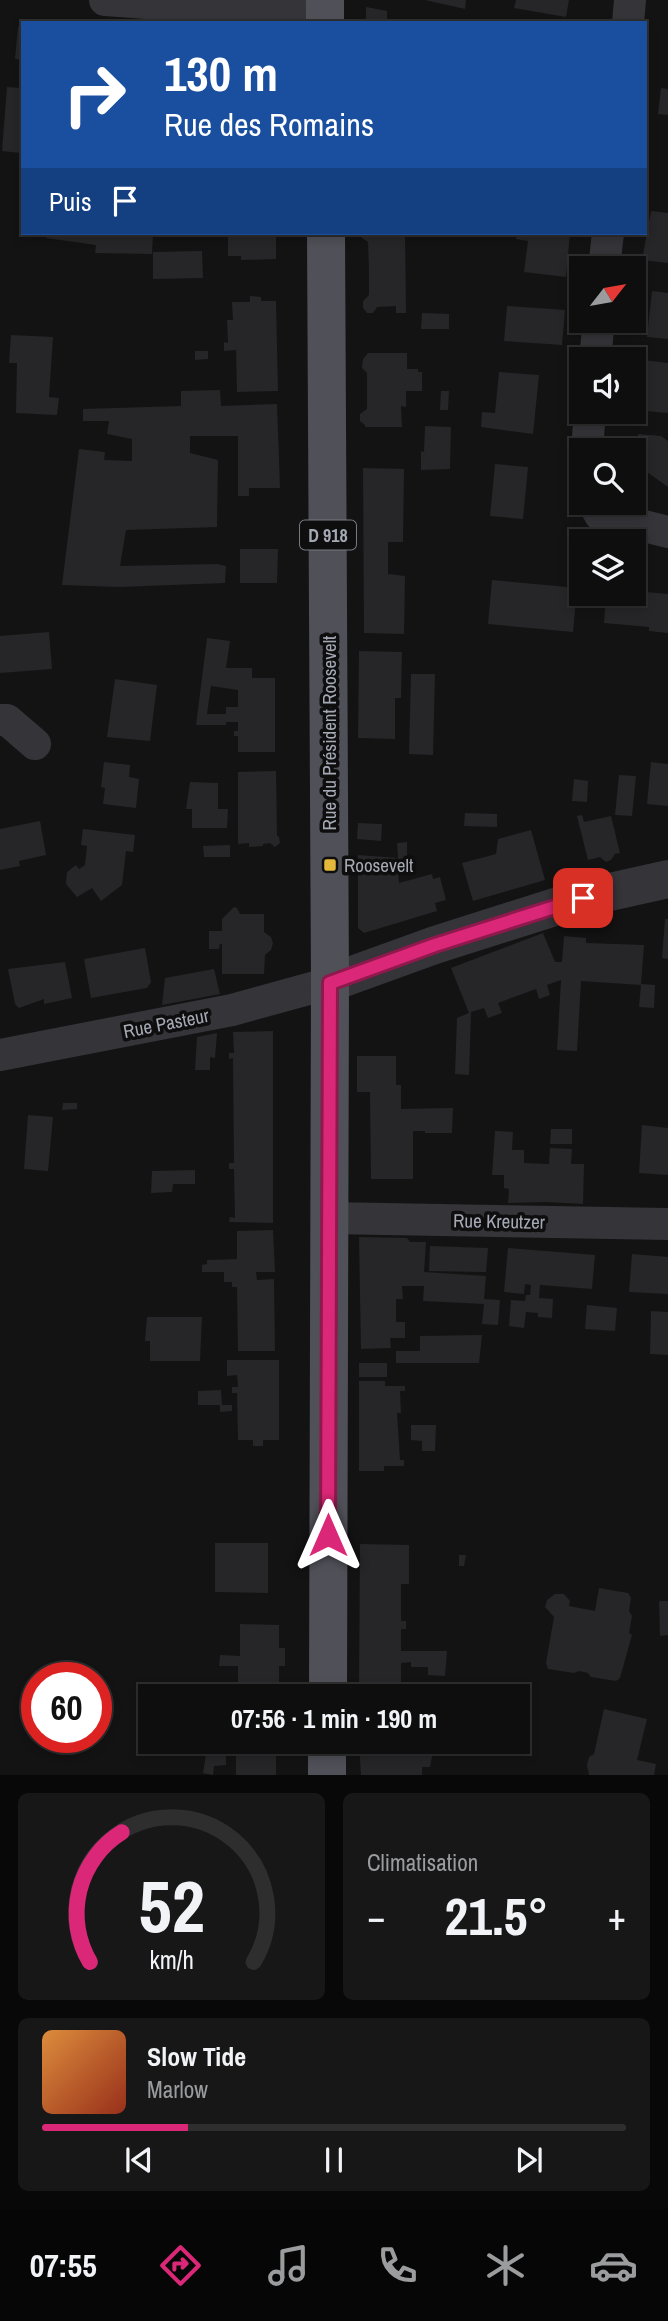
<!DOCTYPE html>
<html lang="fr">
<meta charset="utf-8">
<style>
:root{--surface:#0e0e0f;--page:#171718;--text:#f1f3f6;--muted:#9b9c9e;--line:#2e2e2f;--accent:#db2777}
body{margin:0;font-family:"Archivo Narrow",sans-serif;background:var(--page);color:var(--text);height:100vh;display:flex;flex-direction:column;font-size:26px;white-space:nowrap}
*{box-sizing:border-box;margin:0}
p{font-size:23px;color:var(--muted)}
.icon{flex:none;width:38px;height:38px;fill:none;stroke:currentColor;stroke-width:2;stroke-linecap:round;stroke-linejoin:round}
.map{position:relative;height:1775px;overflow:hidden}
.side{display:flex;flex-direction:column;gap:18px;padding:18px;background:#080808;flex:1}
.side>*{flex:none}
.hud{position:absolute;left:21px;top:21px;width:626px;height:214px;border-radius:0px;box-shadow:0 4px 10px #0003,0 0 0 2px var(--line);background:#1a4fa0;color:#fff;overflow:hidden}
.needle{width:46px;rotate:59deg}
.tools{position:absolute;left:569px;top:256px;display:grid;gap:14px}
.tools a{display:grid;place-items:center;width:77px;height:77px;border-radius:0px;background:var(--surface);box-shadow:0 4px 10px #0003,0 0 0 2px var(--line);font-size:35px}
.speed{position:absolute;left:21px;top:1662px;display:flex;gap:14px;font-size:35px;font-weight:700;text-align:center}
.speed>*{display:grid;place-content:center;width:91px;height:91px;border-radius:50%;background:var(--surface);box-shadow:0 4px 10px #0003,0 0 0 2px var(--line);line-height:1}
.speed .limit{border:10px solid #d22;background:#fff;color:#111}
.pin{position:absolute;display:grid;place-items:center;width:60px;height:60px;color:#fff;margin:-30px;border-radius:14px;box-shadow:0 4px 10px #0006}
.me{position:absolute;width:77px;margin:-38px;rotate:0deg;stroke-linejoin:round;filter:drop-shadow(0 0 5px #0008)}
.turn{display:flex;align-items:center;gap:24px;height:147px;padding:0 28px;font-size:32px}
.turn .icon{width:91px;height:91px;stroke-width:2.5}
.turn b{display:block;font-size:49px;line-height:60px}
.then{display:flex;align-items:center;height:66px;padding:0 28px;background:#0003;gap:14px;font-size:26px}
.big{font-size:52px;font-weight:700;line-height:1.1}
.side .widget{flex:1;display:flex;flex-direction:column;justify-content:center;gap:10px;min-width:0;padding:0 24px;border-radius:10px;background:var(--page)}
.side .dial{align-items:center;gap:0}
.dial svg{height:182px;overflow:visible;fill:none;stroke:var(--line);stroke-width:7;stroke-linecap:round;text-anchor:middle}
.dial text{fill:var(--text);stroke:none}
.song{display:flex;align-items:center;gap:21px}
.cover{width:84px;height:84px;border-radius:10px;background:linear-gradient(135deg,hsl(30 70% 55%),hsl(10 70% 35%))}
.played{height:7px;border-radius:4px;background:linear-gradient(90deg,var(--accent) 25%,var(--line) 25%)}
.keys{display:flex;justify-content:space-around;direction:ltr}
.heat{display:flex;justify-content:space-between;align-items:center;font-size:38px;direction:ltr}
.side .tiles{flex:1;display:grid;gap:18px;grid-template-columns:1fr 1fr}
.widget:last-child{grid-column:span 2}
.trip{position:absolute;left:138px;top:1684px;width:392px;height:70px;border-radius:0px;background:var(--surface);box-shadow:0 4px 10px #0003,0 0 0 2px var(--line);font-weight:700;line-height:70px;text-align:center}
.tab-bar{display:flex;height:112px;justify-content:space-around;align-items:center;background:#060606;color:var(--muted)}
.tab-bar .icon{width:49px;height:49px}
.tab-bar .active{color:var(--accent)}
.tab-bar b{font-size:32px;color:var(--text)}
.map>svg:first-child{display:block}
.building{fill:#262628;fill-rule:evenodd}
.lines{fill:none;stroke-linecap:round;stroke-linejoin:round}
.minor{stroke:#343439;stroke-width:32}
.tertiary{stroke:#343439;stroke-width:38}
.primary{stroke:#505158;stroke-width:38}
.route-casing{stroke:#8e194d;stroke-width:18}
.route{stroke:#db2777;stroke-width:12}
.poi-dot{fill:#e4b83b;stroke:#0e0e0f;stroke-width:2.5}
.labels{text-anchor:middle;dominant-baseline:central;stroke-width:7;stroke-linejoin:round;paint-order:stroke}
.shield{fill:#0e0e0f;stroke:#787a82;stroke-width:2}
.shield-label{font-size:18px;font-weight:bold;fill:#a5a9b4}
.street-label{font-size:19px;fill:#a5a9b4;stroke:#0e0e0f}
.poi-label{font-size:19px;fill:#a5a9b4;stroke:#0e0e0f;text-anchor:start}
</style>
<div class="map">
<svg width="668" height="1775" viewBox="0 0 668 1775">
<rect width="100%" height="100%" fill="#131314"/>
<path class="building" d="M425,0H466L465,9Z
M516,0H569L566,17L514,8Z
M366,7L387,11V23H366Z
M18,27H23V60L15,59Z
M7,87L21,88L19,112H23L21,153L2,151Z
M661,88L668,89V115L658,114Z
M651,211L668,213V263L642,260Z
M47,233H153L152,254L95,253L96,245L46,238Z
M228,233H276V259L241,260V256H228Z
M362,233H405L406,313H396V306L377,307L373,313H367L363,308V301L369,295V269L368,242L362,238Z
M517,233H570L566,277L524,272L528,241L516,239Z
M202,251L203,278L153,279V252Z
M652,291L668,293V339L647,337Z
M250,296L261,297V301H276L278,391L237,392L236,350L224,351V342L228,343L227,320H233L232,302H250Z
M507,306L565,310L562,345L504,341Z
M422,313L449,314V329H421Z
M11,335L53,337L49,397L59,398L57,415L16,413L17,363H9Z
M195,351H208V359L195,360Z
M368,353H407V369H418V372H422V391H406V407L401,406L402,427H365V425L360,421V414L367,409V373L362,368L363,359Z
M634,359L668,363V413L634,410Z
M499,372L539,375L533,434L481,427L482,412L495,413Z
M220,390L221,406L277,404L280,488H249V496H238V436H190V453L218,460L217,527L126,530L120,566L217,564L226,566L225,583L118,587L62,585L79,449L105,452L104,460L132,461V439L107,434L109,421H83V409L181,406V391Z
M441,391H449L448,410H440Z
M425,426L451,427L450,469L421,470V451L424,452Z
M638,434L661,436L668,441V487L647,472L635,470Z
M495,464L528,467L523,519L490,516Z
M363,468L404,469L403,542H388V574L405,576L404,634L364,633Z
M240,549H278L277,583H240Z
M492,580L577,588L573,632L488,624Z
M634,591L668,594V633L649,631V627L604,623L606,593H634Z
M49,632L52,669L0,673V636Z
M207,638L230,641L226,668H252V678H275V752H238V736H234V731H238V722H226V725H196ZM211,686L238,690V707H226V714H207Z
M359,651L402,652L401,698H395V739L358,738Z
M411,674H435L433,755L409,754Z
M115,679L157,685L150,741L107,737Z
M104,762L130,765L129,777L139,779L136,808L103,804L105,788L101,787Z
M651,762L668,764V806L647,804Z
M276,771L277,836L279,837L280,843L275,847L270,843L263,844V846L249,847V843L238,844V772Z
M619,775L636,776L632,816L615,815Z
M574,779L588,781L587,802L572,801Z
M190,782L218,783V809H228L227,828H192V809H186Z
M465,813L497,814V827L464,826Z
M582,815L584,822L611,816L620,853L615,854L611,860L606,862L600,857L588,860L577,816Z
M40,821L46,855L19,861L20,866L0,870V829Z
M358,823L382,824L381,841L357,839Z
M83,829L135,835L133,852L126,851L122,885L101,901L92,888L77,897L66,884L67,872L76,865L79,869L85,865L87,846L81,845Z
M531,830L545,880L473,901L462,863L496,854L498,839Z
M407,842V863H397L399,883L432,874L433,879L440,877L446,900L435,903L437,911L364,933L358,928V855L398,858L397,843Z
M230,845V857H204L203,846Z
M234,907L237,908L240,914H264V932L271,937L273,943L271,950L265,955L264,974H222V944H220L219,949H209V931H222V919Z
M665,919H668V959L662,958Z
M543,933L555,962H562L564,936L586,938V943L644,945L641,984L655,985L654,1008L639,1007L641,985L581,981L577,1051L557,1050L561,980L547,985L550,995L539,999L536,989L498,1003L502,1013L488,1018L484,1008L471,1012L469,1075L455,1074L457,1018L469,1013L451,968Z
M145,948L151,982L147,988L91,998L84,959Z
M65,962L72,998L44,1004V999L19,1008L15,1004L8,969Z
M214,969L220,994L162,1005L165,978Z
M273,1031V1223L229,1222L230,1217L235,1218L234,1169H229V1163H234L233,1058L229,1059V1053H234L233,1032Z
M217,1033L215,1058L210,1057V1070H195L197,1037Z
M357,1056H396V1085H401V1109L453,1108L452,1133H425V1131H413V1179H371L370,1092H357Z
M63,1103H77V1109L62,1110Z
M28,1115L53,1117L48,1171L24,1169Z
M642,1125L668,1128V1175L639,1173Z
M551,1129H572V1144H550Z
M495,1131L513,1132L512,1150H524V1163L549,1164L550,1148L572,1149L571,1164H584L583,1204L546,1202L508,1203L509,1189L504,1188V1175H492Z
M195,1170V1184H173L172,1192L151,1193L152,1171Z
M273,1230L275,1272H256L257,1280L274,1279L275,1351H238L237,1287H232V1282H224V1272H202V1265L207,1264V1260L237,1259V1231Z
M359,1237L407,1238L410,1242H426L424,1272L486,1276L484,1299L500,1300L498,1325L482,1324L484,1304L423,1301L424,1286H402L403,1299H396V1322H405V1338H390L391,1348L361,1349Z
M430,1246L488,1248L486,1272L429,1271Z
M508,1248L595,1255L592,1289L540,1285L539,1298L553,1299L552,1318L538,1317V1313L526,1312L524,1328L509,1326L511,1300L525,1301L526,1295H530L531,1285L525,1284L524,1294L504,1292Z
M632,1254L668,1257V1294L629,1292Z
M587,1305L617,1308L615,1331L585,1329Z
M651,1311L668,1312V1355L650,1354Z
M147,1317H202L200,1361H150V1341H145Z
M482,1335L479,1363H396V1351H420V1336Z
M227,1360H279V1440H263V1446H253V1440H238L237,1393H232V1387H238L237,1375L227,1376Z
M359,1363H387V1377H359Z
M359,1381H385V1386H405V1391H400L401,1413H397L400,1460H404V1466H384V1471H359Z
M221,1390L222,1405H198V1391Z
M220,1405H232V1411L220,1412Z
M411,1425H436L435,1451H422V1441L411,1440Z
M215,1543H268V1593L215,1592Z
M360,1544L409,1545V1584H401V1621H406V1629H401V1651H447L445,1676L428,1675V1667H411V1662L401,1663V1686H359Z
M459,1555H466L464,1566H459Z
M599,1588L628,1593L631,1598L629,1611L632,1616L629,1633L632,1635L620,1678L616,1681L591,1677L588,1673L579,1671L574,1673L548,1669L546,1663L554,1617L545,1607L547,1600L555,1594H564L570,1601L569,1606L595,1611Z
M659,1601H668V1635L660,1636Z
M240,1624L279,1625V1648H285V1666H279V1696H238V1666H219L220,1655L240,1656Z
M604,1709L647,1719L637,1760L656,1764L654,1775H589L587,1765L589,1757L594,1754Z
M208,1741L226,1746V1765L214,1766L213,1775L203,1773Z
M236,1741H276V1775H236Z
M359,1741H396V1748L434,1747L430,1767H422V1775H361Z"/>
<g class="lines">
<path class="minor" d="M105,0L325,16
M628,23L630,0
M604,268L608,233
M595,359L599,320
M587,450L590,411
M593,502L600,515L668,532
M0,720H7L35,744
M0,1055L232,1010L330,983
M329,1218L668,1224"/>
<path class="tertiary" d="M330,983L435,945L583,898L668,879"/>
<path class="primary" d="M325,0V23
M326,233L330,983L328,1696
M327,1775V1741"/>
</g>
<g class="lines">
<g class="route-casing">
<path id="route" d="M328,1535L330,983L435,945L583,898"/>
</g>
<use href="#route" class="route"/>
</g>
<rect class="poi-dot" x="323" y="858" width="14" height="14" rx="3.5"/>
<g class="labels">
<rect class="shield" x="300" y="520.5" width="56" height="29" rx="5"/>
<g class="shield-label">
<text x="328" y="535">D 918</text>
</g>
<g class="street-label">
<text transform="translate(329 733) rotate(-90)">Rue du Président Roosevelt</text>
<text transform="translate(166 1023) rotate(-11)">Rue Pasteur</text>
<text transform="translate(499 1221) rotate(1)">Rue Kreutzer</text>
</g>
<g class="poi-label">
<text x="344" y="865">Roosevelt</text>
</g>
</g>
</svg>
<div class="tools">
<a><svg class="needle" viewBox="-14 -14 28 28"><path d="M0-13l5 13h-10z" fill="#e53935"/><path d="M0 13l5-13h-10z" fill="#9b9c9e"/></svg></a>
<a><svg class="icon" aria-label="sound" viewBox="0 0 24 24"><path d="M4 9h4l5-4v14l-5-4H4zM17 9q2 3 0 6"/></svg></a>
<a><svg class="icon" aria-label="search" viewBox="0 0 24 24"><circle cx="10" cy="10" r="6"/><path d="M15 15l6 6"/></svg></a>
<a><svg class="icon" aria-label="layers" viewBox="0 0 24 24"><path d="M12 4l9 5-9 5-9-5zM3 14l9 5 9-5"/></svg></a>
</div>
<div class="speed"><div class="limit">60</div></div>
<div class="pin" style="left:583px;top:898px;background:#d93025"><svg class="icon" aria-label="arrive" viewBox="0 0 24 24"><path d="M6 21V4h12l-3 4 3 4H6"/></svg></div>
<svg class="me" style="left:328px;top:1535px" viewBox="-20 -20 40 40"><path d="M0-17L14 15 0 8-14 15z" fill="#db2777" stroke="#fff" stroke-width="4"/></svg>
<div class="trip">07:56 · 1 min · 190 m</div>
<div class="hud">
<div class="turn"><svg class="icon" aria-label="right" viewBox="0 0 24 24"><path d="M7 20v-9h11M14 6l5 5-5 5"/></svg><div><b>130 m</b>Rue des Romains</div></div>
<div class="then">Puis<svg class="icon" aria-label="arrive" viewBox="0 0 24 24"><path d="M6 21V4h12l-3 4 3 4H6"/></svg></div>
</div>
</div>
<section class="side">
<div class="tiles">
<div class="widget dial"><svg viewBox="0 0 100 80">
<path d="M14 69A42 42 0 1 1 86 69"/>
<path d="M14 69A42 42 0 0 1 28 12" stroke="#db2777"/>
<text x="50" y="56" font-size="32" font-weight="700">52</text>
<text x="50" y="72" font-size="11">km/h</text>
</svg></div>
<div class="widget"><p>Climatisation</p>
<div class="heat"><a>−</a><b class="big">21.5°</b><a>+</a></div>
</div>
<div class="widget">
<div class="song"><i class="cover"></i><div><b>Slow Tide</b><p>Marlow</p></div></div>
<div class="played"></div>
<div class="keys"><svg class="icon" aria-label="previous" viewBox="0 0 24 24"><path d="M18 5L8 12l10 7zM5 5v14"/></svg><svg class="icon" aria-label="pause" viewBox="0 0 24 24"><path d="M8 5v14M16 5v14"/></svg><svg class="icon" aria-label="next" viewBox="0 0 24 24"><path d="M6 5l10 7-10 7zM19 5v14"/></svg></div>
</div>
</div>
</section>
<nav class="tab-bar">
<b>07:55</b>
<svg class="icon active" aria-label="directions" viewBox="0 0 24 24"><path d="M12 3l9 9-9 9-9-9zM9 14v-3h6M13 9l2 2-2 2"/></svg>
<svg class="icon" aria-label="music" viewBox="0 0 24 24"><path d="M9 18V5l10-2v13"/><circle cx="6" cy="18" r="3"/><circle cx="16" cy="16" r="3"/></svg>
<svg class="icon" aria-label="phone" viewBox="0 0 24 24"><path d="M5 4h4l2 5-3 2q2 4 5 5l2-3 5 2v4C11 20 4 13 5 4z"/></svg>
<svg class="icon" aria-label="climate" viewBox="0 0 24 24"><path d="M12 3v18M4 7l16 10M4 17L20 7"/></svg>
<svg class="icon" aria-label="car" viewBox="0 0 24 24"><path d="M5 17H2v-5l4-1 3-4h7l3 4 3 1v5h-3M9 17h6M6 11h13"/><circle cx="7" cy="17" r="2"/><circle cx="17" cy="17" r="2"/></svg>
</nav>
